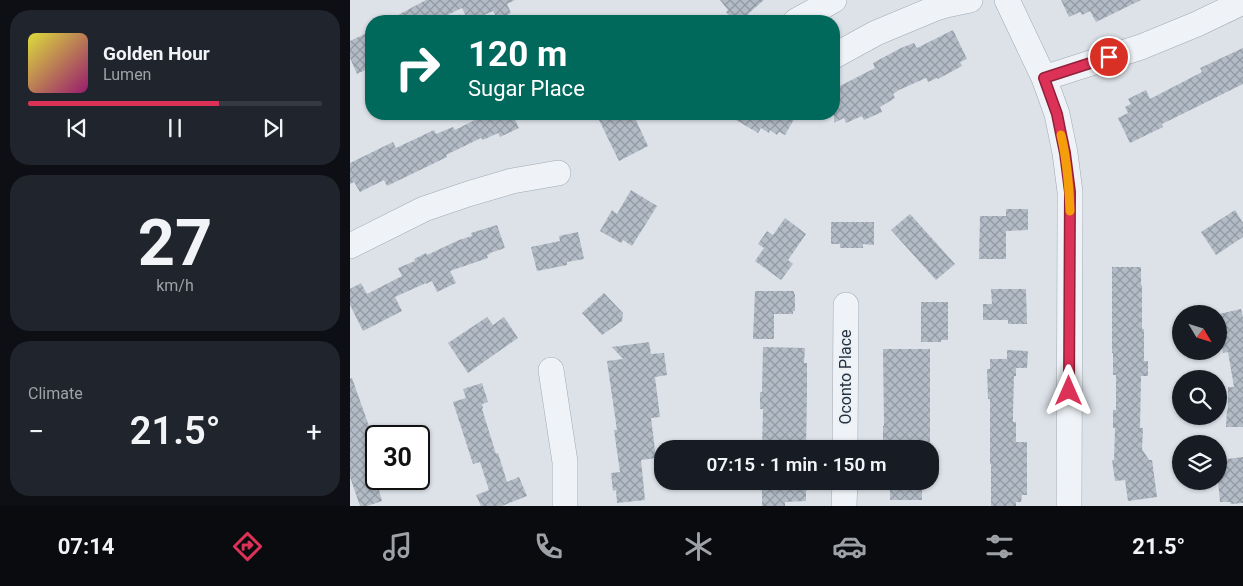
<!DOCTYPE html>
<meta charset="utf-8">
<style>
:root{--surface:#171b24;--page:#20242c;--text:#f1f3f6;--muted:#9ea1a6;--line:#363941;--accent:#dd3258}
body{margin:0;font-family:Roboto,sans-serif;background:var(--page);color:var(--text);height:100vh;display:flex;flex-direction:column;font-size:19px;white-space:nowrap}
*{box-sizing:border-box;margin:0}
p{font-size:16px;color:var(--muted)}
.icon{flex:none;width:28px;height:28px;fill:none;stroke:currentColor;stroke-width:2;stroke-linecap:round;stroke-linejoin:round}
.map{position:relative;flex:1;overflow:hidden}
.details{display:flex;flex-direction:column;gap:10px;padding:10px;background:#0d0f14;width:350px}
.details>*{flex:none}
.top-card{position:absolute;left:15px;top:15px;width:475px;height:105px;border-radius:20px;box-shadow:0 1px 4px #0004;background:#00695c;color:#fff;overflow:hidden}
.needle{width:32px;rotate:128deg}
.fabs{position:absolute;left:822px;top:305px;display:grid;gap:10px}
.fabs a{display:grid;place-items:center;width:55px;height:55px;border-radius:50%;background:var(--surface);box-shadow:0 1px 4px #0004;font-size:25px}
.speed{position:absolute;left:15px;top:425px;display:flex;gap:10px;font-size:25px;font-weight:700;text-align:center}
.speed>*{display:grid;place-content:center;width:65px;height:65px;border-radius:50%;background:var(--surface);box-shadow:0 1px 4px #0004;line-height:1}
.speed .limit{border:2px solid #111;border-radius:8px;background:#fff;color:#111}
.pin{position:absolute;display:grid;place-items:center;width:42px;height:42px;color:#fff;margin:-21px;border:2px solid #fff;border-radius:50%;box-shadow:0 1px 5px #0007}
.me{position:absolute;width:55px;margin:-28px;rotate:0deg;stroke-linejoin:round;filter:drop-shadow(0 0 4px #0008)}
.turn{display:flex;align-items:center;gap:18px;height:105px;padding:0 20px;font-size:22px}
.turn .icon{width:65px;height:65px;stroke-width:2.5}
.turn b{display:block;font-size:35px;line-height:42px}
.big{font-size:38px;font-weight:600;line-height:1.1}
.details .tile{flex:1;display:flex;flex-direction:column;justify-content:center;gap:8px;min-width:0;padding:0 18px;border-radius:20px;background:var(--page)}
.details .dial{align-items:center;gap:0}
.dial b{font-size:65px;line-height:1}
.song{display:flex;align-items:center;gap:15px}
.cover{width:60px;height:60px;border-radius:8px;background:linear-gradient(135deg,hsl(60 70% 55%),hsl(320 70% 35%))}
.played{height:5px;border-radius:2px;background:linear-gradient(90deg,var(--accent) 65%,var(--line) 65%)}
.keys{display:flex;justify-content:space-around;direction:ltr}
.heat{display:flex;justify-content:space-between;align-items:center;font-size:28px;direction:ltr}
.trip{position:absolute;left:304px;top:440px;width:285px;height:50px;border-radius:20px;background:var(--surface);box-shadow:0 1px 4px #0004;font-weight:600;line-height:50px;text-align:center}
.tabs{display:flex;height:80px;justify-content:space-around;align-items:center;background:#090b0e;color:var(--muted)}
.tabs .icon{width:35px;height:35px}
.tabs .current{color:var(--accent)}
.tabs b{font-size:22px;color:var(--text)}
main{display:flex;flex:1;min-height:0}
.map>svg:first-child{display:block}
.building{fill:url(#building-cross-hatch)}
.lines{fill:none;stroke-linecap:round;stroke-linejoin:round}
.minor-casing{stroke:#a1a9b2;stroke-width:26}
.minor{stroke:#eff2f6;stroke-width:25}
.route-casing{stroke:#902039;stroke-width:12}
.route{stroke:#dd3258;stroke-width:9}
.slow{stroke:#f59e0b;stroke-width:9}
.labels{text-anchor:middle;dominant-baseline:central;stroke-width:4;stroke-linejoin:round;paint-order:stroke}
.street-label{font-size:16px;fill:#243140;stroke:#ecf1f6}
</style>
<main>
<section class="details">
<div class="tile">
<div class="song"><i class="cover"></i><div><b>Golden Hour</b><p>Lumen</p></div></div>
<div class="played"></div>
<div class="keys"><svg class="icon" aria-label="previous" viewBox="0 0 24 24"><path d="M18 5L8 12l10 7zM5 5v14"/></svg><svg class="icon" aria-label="pause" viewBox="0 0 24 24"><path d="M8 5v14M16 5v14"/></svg><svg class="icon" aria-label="next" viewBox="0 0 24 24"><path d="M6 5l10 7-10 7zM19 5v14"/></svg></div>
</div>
<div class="tile dial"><b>27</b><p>km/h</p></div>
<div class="tile"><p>Climate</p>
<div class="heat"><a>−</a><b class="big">21.5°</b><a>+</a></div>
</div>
</section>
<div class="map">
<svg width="893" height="506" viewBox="0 0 893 506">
<defs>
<pattern id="building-cross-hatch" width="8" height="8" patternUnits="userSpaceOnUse" patternTransform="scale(1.25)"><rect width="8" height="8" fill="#b3bbc6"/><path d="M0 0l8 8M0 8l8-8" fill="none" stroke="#9199a2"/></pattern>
</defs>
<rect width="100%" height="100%" fill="#dce2e8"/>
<path class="building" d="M76,0H165L157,4L161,13L148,20L143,11L121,21H118L112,8L85,21H37Z
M370,0H414L398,14L404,21H384L376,12L378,10Z
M711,0H791L746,22L740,11L732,15L730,12L719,17Z
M603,30L617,59L610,62L612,66L588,79L587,78L578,82L576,78L549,90L543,94L545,98L530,107L532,112L514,120L512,116L496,123L494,118L484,123V89L525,68L523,63L551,48L564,43L567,48Z
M21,31V67L7,74L0,58V41Z
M893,48V84L812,124L813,127L780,143L768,118L778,113L775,107L781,104L778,99L796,90L800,99L852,72L850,68Z
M137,114H162L169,128L150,137L148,133L133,140L131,138L96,155L97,157L37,186L34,180L10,192L4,182L0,184V163L43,142L46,148L84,130L86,134L103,127L105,130Z
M263,114H283L298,146L269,161L249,120Z
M376,114H447L435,135L429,132L427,135L420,130L419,133L411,128L408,133Z
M281,190L307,206L282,246L273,240L271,243L250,231L262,210L267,214Z
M656,209H678V230L656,231V259H629L630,216H656Z
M885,210L893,223V237L866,255L851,232Z
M560,214L605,264L586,280L541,230Z
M435,218L456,234L438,260L443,264L431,280L405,261L414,248L408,244L417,231L423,235Z
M481,222H524V245L513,244V248H490V244H481Z
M147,225L155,248L140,253V254L137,255L138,258L100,271L106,283L87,292L82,281L76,284V283L45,297L52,311L13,331L0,305V289L11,283L17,294L52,276L48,268L65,261L64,259L76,253L77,255L109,240L122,236L121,233Z
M228,232L234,259L217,262V265L187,271L181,247L210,241L209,236Z
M762,267H791V285H792V329H794V361H798V376H791L790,428H793L792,449L799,460H802L807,497L778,501L775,480L765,481L762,460H764L765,428H763V410H766V375H763V353H762Z
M641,289H676L677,324H658V320H633V304H642Z
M405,291H444V294H445V311H443V314H424V339H403Z
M254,293L273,313L272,321L252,335L232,313Z
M571,302H598V340H591V342H571Z
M891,309L893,317V427H876L877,409H878V387H884L878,352L873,353L869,329V314Z
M137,317L143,325L154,317L168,338L118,373L98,343Z
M299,342L301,354L314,353L317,375L305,377L310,417L301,418L306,458L291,460L295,500L267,503L266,490L263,491L261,473L270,472L264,430H267L257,361L273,359L262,347Z
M413,347L455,348L454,363H457V392L456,449H412L413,409H410V392H412Z
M533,349H580V449H550V447H533V426H534Z
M657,350L678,351L677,368H666V376H664L663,413V422H666V442H677V495H672L671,502H666V506H641V464H640V399H638L637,369H640V359H657Z
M2,378L20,429L16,430L26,462V479L32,501L17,506H10L0,477V379Z
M132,383L138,402L132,404L133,408L132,409L146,454L148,453L157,482L169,477L177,496L152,506H131L126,495L139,490L130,462L123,464L103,402L116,398L113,389Z
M893,457V503L881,504L880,502H870L868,481L869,460Z
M432,481H456V501L435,502V506H412V486H432Z
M540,481H572V500H540Z"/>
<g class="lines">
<g class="minor-casing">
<path id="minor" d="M657,0L694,78L707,114L715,153L720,192V218L719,506
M446,21L484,0
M484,56L526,33L586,8L596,5L620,0
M694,78L791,47L847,24L893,2
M0,246L74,209L118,194L162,181L208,173
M201,370L215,462V506
M495,449L496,305
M494,506L495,481"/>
</g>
<use href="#minor" class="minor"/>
</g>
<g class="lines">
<g class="route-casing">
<path id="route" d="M719,391L720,192L715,153L711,134L707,114L694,78L759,57"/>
</g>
<use href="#route" class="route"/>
<path class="slow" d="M711,135C717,160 719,186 720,211"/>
</g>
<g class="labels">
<g class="street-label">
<text transform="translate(495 377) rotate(-90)">Oconto Place</text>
</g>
</g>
</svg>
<div class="fabs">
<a><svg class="needle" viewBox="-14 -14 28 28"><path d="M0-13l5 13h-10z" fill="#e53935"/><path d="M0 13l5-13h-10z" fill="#9ea1a6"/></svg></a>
<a><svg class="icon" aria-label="search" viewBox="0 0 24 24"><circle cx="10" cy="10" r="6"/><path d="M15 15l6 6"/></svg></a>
<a><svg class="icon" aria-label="layers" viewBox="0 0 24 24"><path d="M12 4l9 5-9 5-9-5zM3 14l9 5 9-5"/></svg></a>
</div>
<div class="speed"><div class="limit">30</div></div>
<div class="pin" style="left:759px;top:57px;background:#d93025"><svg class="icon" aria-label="arrive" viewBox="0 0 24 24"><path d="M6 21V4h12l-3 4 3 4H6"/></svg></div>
<svg class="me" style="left:719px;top:391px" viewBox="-20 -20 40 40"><path d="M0-17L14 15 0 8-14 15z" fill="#dd3258" stroke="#fff" stroke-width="4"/></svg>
<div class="trip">07:15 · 1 min · 150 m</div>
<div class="top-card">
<div class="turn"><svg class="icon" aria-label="right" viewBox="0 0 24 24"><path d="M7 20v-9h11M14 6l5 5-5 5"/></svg><div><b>120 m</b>Sugar Place</div></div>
</div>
</div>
</main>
<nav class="tabs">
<b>07:14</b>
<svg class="icon current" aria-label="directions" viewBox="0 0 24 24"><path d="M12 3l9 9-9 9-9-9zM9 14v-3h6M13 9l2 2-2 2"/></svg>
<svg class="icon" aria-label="music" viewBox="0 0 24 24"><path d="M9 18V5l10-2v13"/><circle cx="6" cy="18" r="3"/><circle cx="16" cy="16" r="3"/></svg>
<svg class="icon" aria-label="phone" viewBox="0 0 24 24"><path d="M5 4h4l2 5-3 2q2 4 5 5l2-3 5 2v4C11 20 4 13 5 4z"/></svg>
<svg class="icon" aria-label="climate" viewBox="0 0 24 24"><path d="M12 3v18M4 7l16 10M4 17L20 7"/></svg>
<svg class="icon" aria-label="car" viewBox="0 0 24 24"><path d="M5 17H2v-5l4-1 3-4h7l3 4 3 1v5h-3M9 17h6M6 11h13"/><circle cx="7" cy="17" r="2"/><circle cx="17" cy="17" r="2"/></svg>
<svg class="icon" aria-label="filters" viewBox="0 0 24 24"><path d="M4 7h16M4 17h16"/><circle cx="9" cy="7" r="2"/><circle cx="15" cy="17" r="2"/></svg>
<b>21.5°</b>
</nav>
